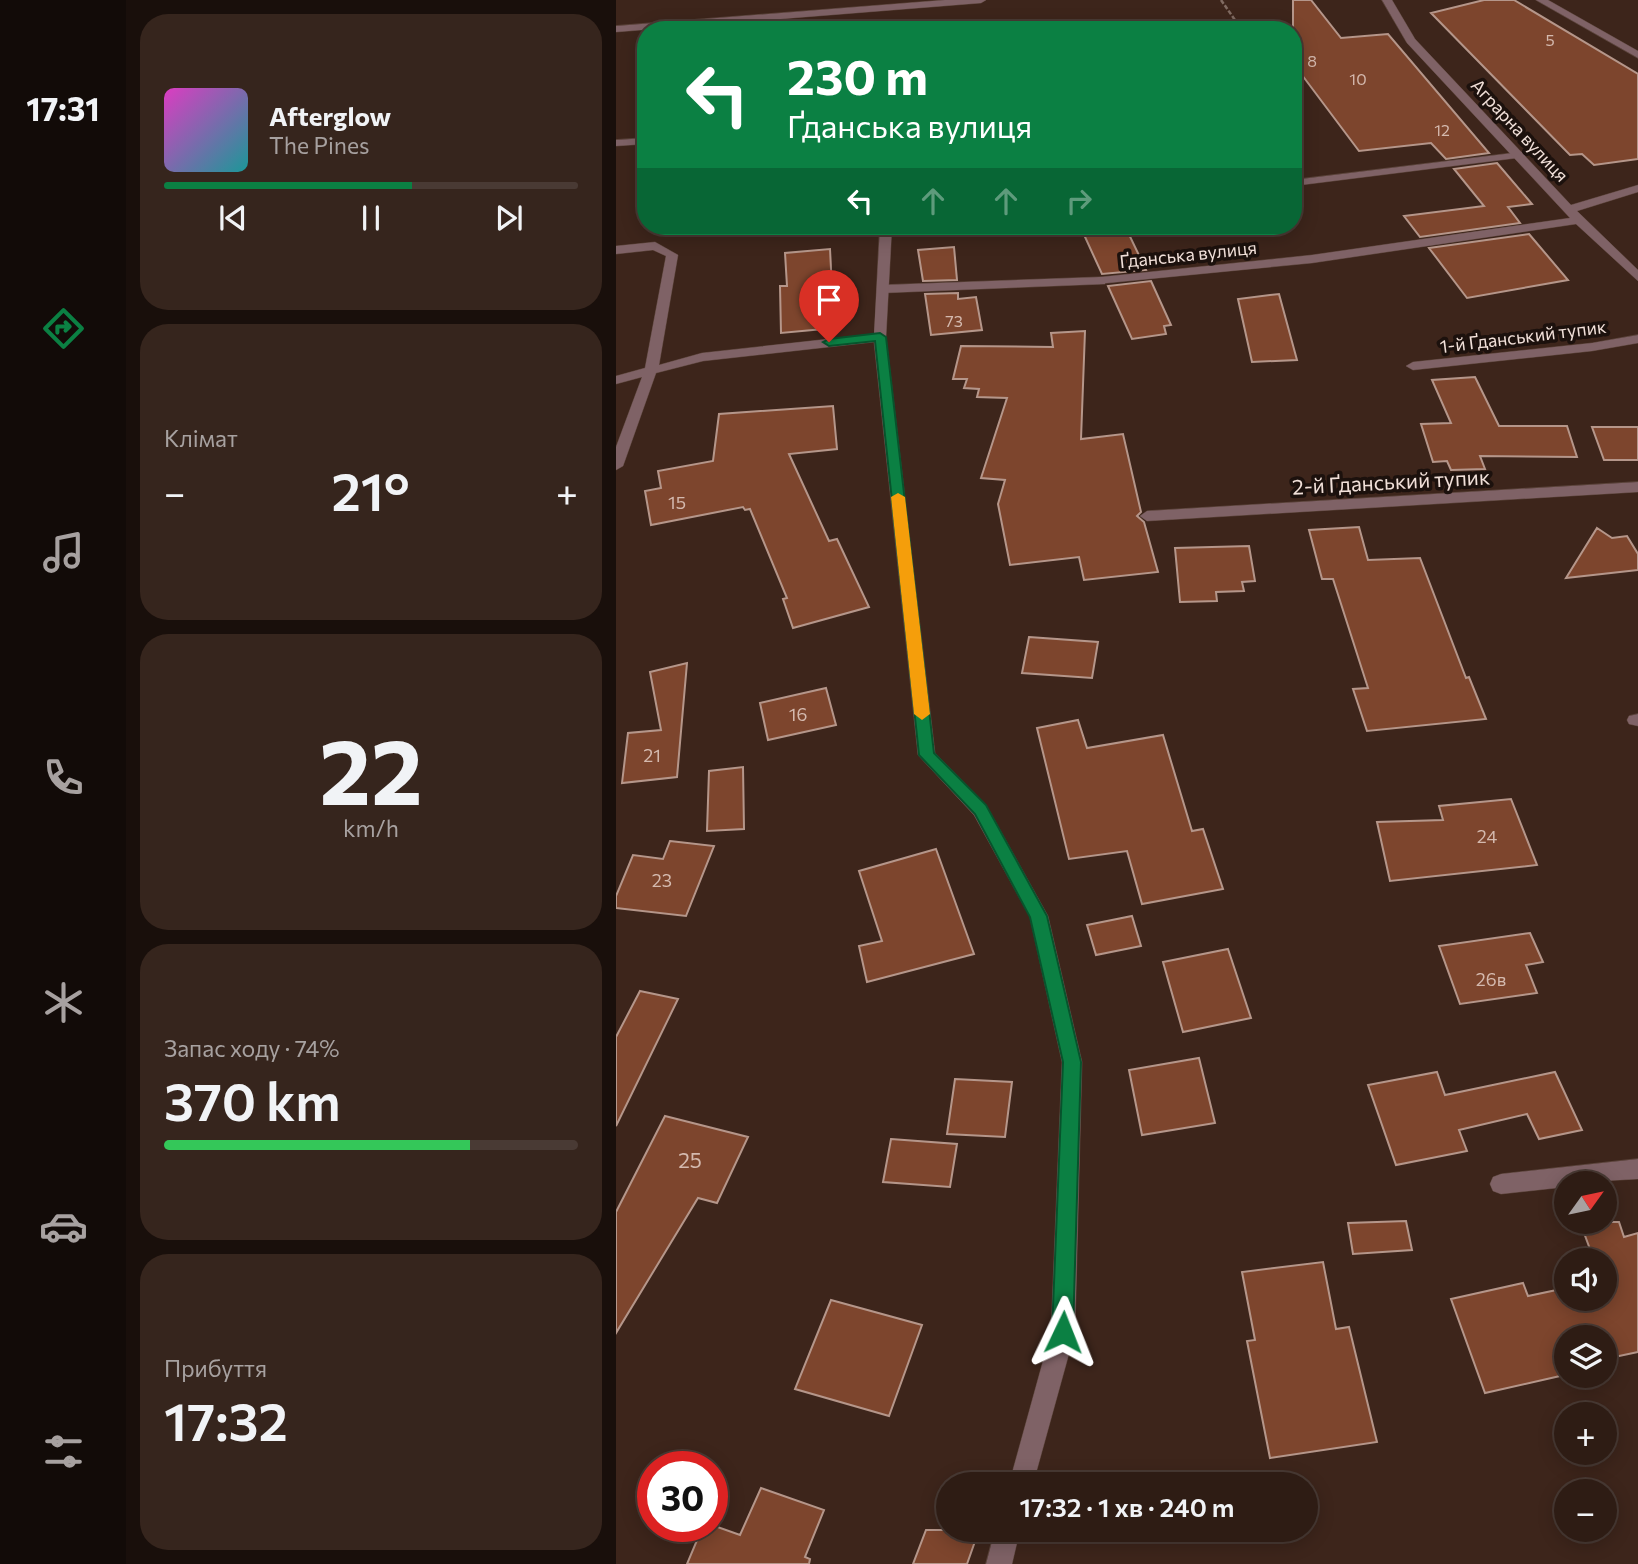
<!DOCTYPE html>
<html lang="uk">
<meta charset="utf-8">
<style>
:root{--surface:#2e1c14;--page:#36251d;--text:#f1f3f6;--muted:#a7a1a0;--line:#493a34;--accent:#0b8043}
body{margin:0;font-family:Commissioner,sans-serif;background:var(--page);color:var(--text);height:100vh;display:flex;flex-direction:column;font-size:26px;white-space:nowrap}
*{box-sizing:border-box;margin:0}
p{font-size:23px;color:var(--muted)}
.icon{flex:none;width:38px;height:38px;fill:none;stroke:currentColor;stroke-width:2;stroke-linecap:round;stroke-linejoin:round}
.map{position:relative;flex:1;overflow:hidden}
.sheet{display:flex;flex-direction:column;gap:14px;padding:14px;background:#190f0b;width:490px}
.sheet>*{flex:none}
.guide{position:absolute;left:21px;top:21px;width:665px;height:214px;border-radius:28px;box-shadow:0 4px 18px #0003,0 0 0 2px var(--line);background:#0b8043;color:#fff;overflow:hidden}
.needle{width:46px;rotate:57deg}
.controls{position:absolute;left:938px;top:1171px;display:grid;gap:14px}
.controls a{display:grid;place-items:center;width:63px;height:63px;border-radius:50%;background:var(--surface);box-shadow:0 4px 18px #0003,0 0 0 2px var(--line);font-size:35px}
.speed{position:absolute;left:21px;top:1451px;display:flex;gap:14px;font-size:35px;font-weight:700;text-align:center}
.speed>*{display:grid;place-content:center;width:91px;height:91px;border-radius:50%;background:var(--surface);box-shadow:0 4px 18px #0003,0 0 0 2px var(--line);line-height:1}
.speed .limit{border:10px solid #d22;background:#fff;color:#111}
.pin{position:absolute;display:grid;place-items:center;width:60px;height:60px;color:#fff;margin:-72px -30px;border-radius:50% 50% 50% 0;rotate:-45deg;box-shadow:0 0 7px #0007}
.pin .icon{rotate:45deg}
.me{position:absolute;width:77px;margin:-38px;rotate:2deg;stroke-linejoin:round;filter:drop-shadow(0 0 5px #0008)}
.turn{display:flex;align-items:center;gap:24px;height:147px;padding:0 35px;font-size:32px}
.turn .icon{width:91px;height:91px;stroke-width:2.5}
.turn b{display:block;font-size:49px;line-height:60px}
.lanes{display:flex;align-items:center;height:66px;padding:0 35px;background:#0003;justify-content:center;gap:35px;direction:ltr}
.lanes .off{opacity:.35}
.big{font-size:52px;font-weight:600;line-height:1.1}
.sheet .tile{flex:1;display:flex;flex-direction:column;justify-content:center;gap:10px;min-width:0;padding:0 24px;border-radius:28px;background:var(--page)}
.sheet .dial{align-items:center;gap:0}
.dial b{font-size:91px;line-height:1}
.song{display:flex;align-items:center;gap:21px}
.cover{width:84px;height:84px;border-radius:10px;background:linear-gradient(135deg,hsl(310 70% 55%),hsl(180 70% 35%))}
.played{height:7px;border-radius:4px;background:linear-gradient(90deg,var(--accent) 60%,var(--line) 60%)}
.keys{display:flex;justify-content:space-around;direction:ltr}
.heat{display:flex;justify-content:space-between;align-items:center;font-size:38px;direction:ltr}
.charge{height:10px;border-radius:5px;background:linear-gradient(90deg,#34c759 74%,var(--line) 0)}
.trip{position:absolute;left:320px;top:1472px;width:382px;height:70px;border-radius:35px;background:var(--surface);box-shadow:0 4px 18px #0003,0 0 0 2px var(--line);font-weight:600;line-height:70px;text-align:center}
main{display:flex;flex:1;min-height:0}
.tab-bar{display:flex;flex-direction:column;width:126px;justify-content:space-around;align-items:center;background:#120b08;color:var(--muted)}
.tab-bar .icon{width:49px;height:49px}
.tab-bar .on{color:var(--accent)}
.tab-bar b{font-size:32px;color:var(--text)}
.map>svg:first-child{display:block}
.building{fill:#7d452d;stroke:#b5968a;stroke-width:2}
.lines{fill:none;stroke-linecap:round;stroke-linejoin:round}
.service-casing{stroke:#5a4339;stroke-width:1}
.pedestrian-casing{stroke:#5a4339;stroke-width:1}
.minor-casing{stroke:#5a4339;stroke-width:1}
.path{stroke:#806b62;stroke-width:2.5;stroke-dasharray:4.5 2;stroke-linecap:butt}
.service{fill:#7f6266;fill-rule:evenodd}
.pedestrian{fill:#7f6266;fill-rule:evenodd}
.minor{fill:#7f6266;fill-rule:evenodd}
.route{fill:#0b8043;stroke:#07532c;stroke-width:2}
.slow{fill:#f59e0b}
.labels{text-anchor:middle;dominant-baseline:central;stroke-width:7;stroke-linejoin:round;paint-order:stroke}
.far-number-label{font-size:16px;fill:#d4b9ae}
.far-street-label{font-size:18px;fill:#f1e0d9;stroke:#1c110d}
.number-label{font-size:18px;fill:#d4b9ae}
.street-label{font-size:21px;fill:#f1e0d9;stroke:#1c110d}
.near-number-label{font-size:21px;fill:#d4b9ae}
</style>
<main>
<nav class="tab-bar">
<b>17:31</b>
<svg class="icon on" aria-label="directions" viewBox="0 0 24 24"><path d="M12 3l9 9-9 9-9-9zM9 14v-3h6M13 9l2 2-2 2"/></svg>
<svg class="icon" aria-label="music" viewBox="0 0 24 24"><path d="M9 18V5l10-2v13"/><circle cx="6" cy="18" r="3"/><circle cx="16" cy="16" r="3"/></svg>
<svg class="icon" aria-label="phone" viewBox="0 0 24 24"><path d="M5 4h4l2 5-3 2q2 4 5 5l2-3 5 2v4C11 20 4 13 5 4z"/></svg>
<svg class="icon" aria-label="climate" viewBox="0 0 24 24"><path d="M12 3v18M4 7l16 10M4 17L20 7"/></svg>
<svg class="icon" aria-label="car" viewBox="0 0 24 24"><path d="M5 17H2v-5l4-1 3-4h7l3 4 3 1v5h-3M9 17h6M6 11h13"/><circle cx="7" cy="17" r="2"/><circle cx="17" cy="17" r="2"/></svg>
<svg class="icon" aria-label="filters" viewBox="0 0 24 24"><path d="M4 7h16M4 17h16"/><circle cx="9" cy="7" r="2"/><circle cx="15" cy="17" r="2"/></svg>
</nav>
<section class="sheet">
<div class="tile">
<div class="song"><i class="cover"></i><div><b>Afterglow</b><p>The Pines</p></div></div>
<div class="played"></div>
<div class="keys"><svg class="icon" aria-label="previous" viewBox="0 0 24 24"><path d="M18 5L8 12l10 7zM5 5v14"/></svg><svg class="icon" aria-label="pause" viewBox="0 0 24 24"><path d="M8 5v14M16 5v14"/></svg><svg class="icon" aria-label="next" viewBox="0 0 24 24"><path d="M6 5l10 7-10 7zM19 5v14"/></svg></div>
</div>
<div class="tile"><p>Клімат</p>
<div class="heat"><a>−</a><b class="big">21°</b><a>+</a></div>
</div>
<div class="tile dial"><b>22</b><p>km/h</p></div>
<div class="tile"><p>Запас ходу · 74%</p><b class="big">370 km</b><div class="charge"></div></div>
<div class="tile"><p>Прибуття</p><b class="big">17:32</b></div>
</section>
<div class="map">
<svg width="1022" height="1564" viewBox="0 0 1022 1564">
<rect width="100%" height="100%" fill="#3d251b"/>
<path class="building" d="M677,0H695L725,38L772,34L873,153L830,159L815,143L743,151L677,63Z
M868,0H898L1022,74V159L978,165L966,154L954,155L815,13Z
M881,163L916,204L892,207L904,223L804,237L788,216L868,206L838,169Z
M464,226H509L530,270L486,274Z
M913,234L952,280L851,298L813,248Z
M338,247L341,280L307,281L302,250Z
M214,249L218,328L165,333L164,286H171L169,253Z
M535,281L555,325L548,326L550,334L516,339L492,286Z
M342,293V299L360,297L366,330L315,335L309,294Z
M663,294L681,360L636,362L622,299Z
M469,331L465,439L507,434L525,512L521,516L528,522L542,572L468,580L463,557L394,565L382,504L389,480L365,478L391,398L361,397L363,389L348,388L351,379H337L345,346L437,347L435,333Z
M859,377L883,426H951L961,457L864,456L869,469L835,470L831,461L817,462L805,424L835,423L816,380Z
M217,406L221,449L173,454L213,541L221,539L253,607L177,628L167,599L171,598L134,509L129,510L127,507L35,525L29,491L45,488L42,471L97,461L103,414Z
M976,427H1022V460H988Z
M743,527L752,560L804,558L850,678L853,677L870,719L751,731L737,689L752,688L717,579H706L693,530Z
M981,528L996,538L1011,536L1022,554V570L950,578Z
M633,546L639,581L626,582L628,591L600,592L601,601L564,602L559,548Z
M413,637L482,642L476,678L406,673Z
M71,663L61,777L6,783L12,733L45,730L34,672Z
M210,688L220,725L152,740L144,703Z
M462,720L471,748L547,735L576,831L587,829L607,889L526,904L511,851L453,859L421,728Z
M127,767L128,829L91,831L93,771Z
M895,799L921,865L774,881L761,822L827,820L823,806Z
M54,841L98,846L70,916L0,908V896L17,855L47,859Z
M320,849L358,954L251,982L243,946L266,941L243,871Z
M516,916L525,946L480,955L471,925Z
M914,933L927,962L910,965L921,993L844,1004L823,946Z
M612,949L635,1018L567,1032L547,962Z
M24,991L62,999L0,1126V1037Z
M583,1058L599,1123L526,1135L513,1070Z
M821,1072L829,1095L939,1072L966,1130L923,1139L911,1114L843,1130L851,1151L780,1165L752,1085Z
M339,1079L396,1082L389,1137L331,1134Z
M49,1116L132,1137L101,1203L82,1198L0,1333V1212Z
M275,1139L341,1144L334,1187L267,1182Z
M790,1221L796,1250L737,1254L732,1223Z
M964,1222H1003L1008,1237L1022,1233V1352L989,1359V1337H950V1368L941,1370L944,1376L869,1393L835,1299L907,1283L912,1296L950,1288V1298H989V1260H978Z
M707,1262L720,1329L733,1327L761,1442L654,1458L631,1341L639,1340L626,1272Z
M215,1300L306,1325L273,1416L179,1389Z
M145,1488L208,1510L189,1557L194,1559L193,1564H71L87,1526L96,1525L124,1535Z
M310,1530H363L351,1564H297Z"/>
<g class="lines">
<g class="service-casing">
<path id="service" d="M920,0H932L1022,51V58Z
M905,152L909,153V157L677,186V180Z
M1022,335V343L976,351L797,370L790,366L797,362L976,343Z
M1022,482V492L531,521L524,516L531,511Z
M1022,714V726L1013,724L1011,720L1013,716Z
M1022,1159V1179L950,1183V1187L885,1194L877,1191L874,1184L877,1177L885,1174Z"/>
</g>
<g class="pedestrian-casing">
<path id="pedestrian" d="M485,277L489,278V284L267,293L261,289L267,285Z"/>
</g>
<g class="minor-casing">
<path id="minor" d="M329,0H370L365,3L0,32V26Z
M766,0H776L799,39L955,205L1022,185V192L961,211L1022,270V281L960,224L696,263L481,284V278L485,277L696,255L954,218L791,43Z
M30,138V144L0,146V140Z
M264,226H276L270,337L319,753L370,805L432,916L466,1062L459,1332L417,1484H393L435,1332L446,1062L414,917L358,815L302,755L258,342L87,361L40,373L7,466L0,470V447L26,377L0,384V376L29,368L50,256L37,250L0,254V246L39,242L62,255L43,365L86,353L258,334Z
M379,1530H404L396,1564H370Z"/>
</g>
<path class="path" d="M605,0L626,30"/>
<use href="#service" class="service"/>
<use href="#pedestrian" class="pedestrian"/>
<use href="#minor" class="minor"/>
</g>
<path class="route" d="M264,333L270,337L318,753L370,805L431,916L465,1062L457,1332L454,1339L447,1342L439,1339L436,1332L447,1062L414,917L359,814L303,755L259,341L213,346L207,342L213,339Z"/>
<path class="slow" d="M282,493L289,497L314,714L306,720L298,714L275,497Z"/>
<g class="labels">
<g class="far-number-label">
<text x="934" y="39">5</text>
<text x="696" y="60">8</text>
<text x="742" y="78">10</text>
<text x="826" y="129">12</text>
<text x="338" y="320">73</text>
</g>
<g class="far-street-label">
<text transform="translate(904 130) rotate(47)">Аграрна вулиця</text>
<text transform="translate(572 254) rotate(-6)">Ґданська вулиця</text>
<text transform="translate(907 336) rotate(-7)">1-й Ґданський тупик</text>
</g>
<g class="number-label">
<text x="61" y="502">15</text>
<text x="182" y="714">16</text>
<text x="36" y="755">21</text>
<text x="871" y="836">24</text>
<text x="46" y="880">23</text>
<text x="875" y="979">26в</text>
</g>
<g class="street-label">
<text transform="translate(775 481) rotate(-3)">2-й Ґданський тупик</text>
</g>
<g class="near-number-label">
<text x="74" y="1159">25</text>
</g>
</g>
</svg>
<div class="controls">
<a><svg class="needle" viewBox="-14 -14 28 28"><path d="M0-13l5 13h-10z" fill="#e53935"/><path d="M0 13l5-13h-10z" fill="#a7a1a0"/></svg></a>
<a><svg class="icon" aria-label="sound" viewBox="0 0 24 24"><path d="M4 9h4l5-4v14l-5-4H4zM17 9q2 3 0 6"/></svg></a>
<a><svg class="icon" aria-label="layers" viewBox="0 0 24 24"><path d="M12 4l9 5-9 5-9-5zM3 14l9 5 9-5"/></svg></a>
<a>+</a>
<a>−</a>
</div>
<div class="speed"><div class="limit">30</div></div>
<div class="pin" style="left:213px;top:342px;background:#d93025"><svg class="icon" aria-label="arrive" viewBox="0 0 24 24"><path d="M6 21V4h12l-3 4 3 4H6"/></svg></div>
<svg class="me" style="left:447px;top:1332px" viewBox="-20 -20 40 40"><path d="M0-17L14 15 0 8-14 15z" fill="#0b8043" stroke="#fff" stroke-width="4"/></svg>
<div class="trip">17:32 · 1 хв · 240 m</div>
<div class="guide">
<div class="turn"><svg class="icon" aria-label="left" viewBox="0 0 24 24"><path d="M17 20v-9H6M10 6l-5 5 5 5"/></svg><div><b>230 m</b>Ґданська вулиця</div></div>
<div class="lanes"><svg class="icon" aria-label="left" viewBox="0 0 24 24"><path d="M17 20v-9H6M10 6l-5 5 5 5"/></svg><svg class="icon off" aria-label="ahead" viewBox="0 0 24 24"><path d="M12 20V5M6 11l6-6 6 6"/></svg><svg class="icon off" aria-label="ahead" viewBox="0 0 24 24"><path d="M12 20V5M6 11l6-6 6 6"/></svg><svg class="icon off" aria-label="right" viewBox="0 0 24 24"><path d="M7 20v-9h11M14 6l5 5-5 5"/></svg></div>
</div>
</div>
</main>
